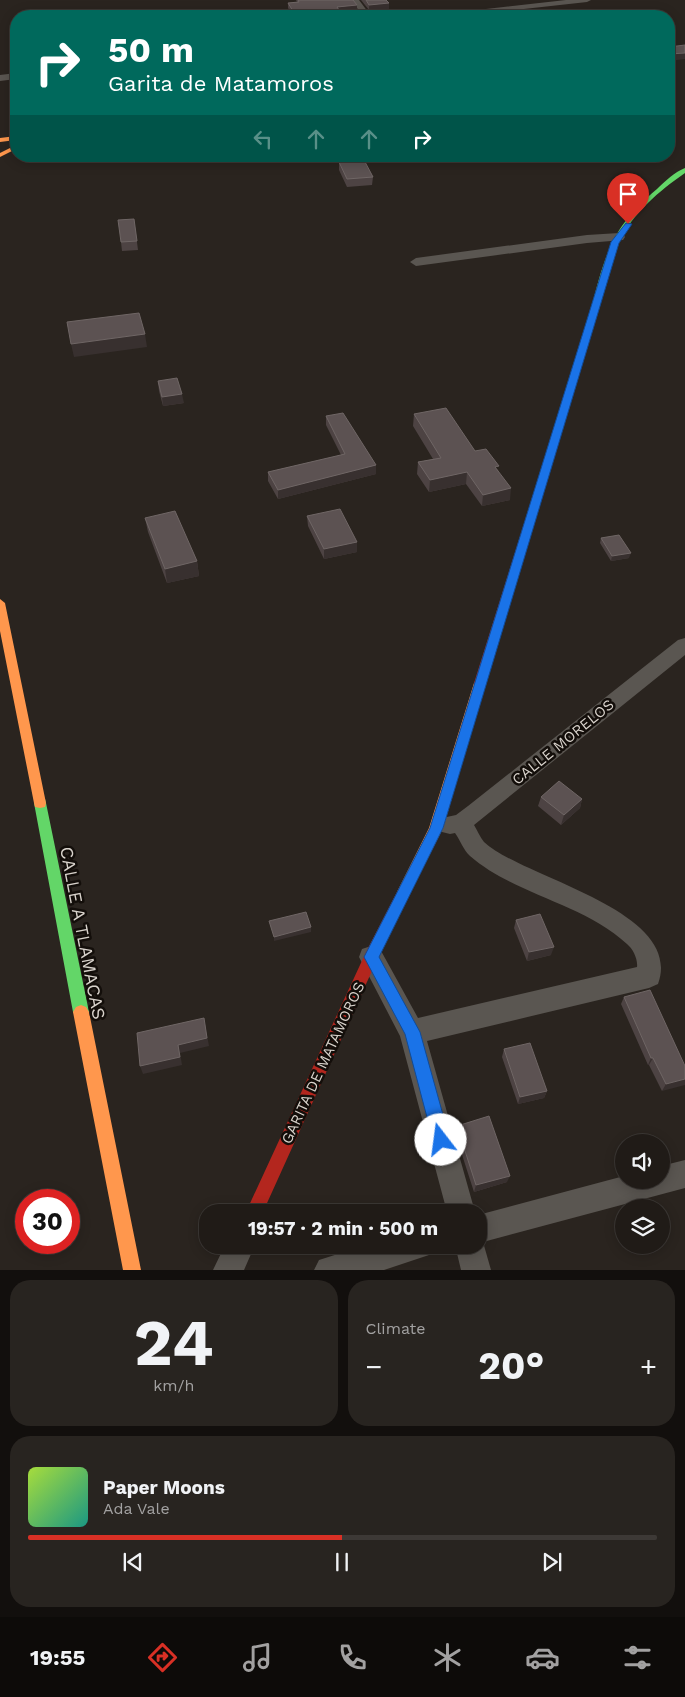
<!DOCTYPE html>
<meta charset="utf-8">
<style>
:root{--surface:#201b17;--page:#282420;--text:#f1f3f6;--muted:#a2a1a1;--line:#3d3936;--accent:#d93025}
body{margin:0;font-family:"Work Sans",sans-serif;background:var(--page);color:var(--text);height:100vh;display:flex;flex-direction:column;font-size:19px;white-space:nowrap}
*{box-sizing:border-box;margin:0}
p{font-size:16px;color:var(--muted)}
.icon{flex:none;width:28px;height:28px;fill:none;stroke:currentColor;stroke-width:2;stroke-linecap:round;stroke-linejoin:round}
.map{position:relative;height:1270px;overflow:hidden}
.drawer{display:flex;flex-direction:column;gap:10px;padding:10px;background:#120f0d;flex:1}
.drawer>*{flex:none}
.guide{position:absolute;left:10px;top:10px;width:665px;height:152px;border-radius:20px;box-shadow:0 2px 12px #0003,0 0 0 1px var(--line);background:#00695c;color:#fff;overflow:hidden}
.buttons{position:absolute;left:615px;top:1134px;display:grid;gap:10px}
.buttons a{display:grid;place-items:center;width:55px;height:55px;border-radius:50%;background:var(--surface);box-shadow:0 2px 12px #0003,0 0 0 1px var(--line);font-size:25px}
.speed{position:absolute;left:15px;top:1189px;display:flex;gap:10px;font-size:25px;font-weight:700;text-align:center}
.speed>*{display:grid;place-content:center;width:65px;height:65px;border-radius:50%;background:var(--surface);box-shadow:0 2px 12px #0003,0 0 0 1px var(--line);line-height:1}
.speed .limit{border:8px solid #d22;background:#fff;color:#111}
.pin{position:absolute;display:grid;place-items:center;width:42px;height:42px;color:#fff;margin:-51px -21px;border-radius:50% 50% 50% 0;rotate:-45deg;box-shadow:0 0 5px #0007}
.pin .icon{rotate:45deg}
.me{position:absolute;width:55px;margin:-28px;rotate:345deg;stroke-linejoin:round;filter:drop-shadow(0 0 4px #0008)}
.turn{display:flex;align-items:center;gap:18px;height:105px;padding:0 15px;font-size:22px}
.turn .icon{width:65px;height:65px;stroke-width:2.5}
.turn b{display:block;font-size:35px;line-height:42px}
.lanes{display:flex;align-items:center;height:48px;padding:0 15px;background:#0003;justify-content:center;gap:25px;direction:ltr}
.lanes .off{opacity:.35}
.big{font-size:38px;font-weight:700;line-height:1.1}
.drawer .widget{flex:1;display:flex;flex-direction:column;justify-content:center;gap:8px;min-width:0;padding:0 18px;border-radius:20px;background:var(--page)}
.drawer .dial{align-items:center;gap:0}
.dial b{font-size:65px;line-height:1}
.song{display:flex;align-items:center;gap:15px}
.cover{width:60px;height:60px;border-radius:8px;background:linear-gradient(135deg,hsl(80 70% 55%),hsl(170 70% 35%))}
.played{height:5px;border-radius:2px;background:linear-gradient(90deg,var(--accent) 50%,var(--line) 50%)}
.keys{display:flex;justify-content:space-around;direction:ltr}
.heat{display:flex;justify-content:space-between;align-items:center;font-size:28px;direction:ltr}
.drawer .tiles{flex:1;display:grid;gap:10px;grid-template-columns:1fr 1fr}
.widget:last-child{grid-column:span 2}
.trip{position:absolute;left:199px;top:1204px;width:288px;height:50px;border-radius:20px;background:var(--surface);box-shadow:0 2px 12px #0003,0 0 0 1px var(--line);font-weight:700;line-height:50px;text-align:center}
.tabs{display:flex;height:80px;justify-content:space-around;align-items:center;background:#0d0b09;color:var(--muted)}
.tabs .icon{width:35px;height:35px}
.tabs .selected{color:var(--accent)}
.tabs b{font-size:22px;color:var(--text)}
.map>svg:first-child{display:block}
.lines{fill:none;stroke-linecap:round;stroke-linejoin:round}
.lane{stroke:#5a5651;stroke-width:9}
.street{fill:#5a5651;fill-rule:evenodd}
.fast{fill:#63d668;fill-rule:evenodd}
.slow{fill:#ff974d;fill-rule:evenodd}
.jam{fill:#b3261e;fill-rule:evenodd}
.wall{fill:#4d4343}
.shaded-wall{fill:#38302f}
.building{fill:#5c5252;stroke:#6f6665}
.route{fill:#1a73e8;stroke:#114b97}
.labels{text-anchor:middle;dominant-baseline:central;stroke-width:5;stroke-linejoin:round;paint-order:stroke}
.street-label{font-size:15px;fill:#d9d3cc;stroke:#130e0a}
.near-street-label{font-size:18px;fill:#d9d3cc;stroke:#130e0a}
</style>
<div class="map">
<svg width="685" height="1270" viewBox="0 0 685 1270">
<rect width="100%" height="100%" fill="#2a241f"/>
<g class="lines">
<path class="lane" d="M260,156H267"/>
<path class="street" d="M351,0H359L371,16H363Z
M566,0H591L587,2L462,16H438L442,14Z
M16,73V79L0,81V75Z
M619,233L623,234L625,237L623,240L587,243L416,266L410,262L416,258L587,235Z
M685,638V655L474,825C477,830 480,837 484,842C522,878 685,910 658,984L649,988L427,1041L475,1212H447L400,1036L359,957L362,949L371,946L380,949L418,1018L637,967C638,959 633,949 627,944C582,903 515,895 470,856C464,851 460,840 455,833L450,834L442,832L439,825L442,818L456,815L468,806L678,640Z
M685,1160V1188L483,1242L491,1270H461L455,1245H478V1215L624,1176V1180H661V1166Z
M225,1245H255L244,1270H213Z
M366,1245H434L429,1255L384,1270H314L319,1260Z"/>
<path class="fast" d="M685,168V173C659,191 633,213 619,242C608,263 604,287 599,309L592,311L591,309C605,255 612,226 657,189C665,181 675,172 685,168Z
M40,798L45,799L46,803L89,1012L86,1017L81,1019L76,1017L73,1012L34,803L35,799Z"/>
<path class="slow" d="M16,136V140L0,142V138Z
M16,145V149L0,157V153Z
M0,599L5,603L46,803L45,807L40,808L35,807L34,803L0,631Z
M480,679L484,680L486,683L443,828L409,896L404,898L399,896L397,892L429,828L474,683L476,680Z
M81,1005L86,1007L89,1012L141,1270H123L73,1012L76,1007Z"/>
<path class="jam" d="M592,307L599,309L486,683L484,686H476L474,683Z
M404,886L409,888L411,892L376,962L263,1212H246L366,952L399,888Z"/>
</g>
<path class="wall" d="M296,0H353L357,11L341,12V16H293L288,8V3L297,2Z
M361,0H386L389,3V9L369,10Z
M339,162L373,177L372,185L347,187L339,170Z
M134,219L138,250L122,251L121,242Z
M158,381L184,403L163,406L159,391Z
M414,414L475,451L498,470L510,500L482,506L466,484L429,492L417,474L418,462L433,459L413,426Z
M326,416L376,465V474L278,499L268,481V472L341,455L326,425Z
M307,516L357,542V552L324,559L308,526Z
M145,518L197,561L199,576L167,583L148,532Z
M601,538L629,558L611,561L600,543Z
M541,797L582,799L580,808L561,825L538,806Z
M516,920L551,955L527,961L514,928Z
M624,997L685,1066L662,1091L649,1065H648L621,1004Z
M504,1049L547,1091L544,1098L518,1104L502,1057Z
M457,1126L507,1182L474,1192L455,1133Z"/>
<path class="shaded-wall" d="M389,3V9L369,10V5Z
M357,5V11L337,12V7Z
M673,35L671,42L669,43V37Z
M685,53V59L669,61L670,54Z
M145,334L147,347L74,357L71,344Z
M182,394L184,403L163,406L162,397Z
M376,465V474L278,499V490Z
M467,472L466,484L429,492L430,480Z
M511,488L510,500L482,506L483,495Z
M357,542V552L324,559V549Z
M631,553L629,558L611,561L612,556Z
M197,561L199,576L167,583L165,569Z
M582,799L580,808L561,825L564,815Z
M311,927V932L274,941V937Z
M554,947L551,955L527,961L529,952Z
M204,1018L209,1046L180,1053L182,1065L143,1074L140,1066Z
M651,1058H653L649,1065H648Z
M685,1079V1085L662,1091L666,1084Z
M547,1091L544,1098L518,1104L520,1097Z
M510,1176L507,1182L474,1192L476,1185Z"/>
<path class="building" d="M298,0H353L357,5L337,7L341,13L321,14L323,16H296L288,3L299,2Z
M366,0H386L389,3L369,5Z
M669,33L673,35L669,37Z
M669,42V47L685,45V53L670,54H669Z
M364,160L373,177L347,179L339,162Z
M134,219L137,241L121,242L118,220Z
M139,313L145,334L71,344L67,322Z
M177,378L182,394L162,397L158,381Z
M446,408L475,451L486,449L499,466L495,467L511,488L483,495L467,472L430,480L418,462L441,458L414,414Z
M343,413L376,465L278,490L268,472L345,454L326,416Z
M340,509L357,542L324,549L307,516Z
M175,511L197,561L165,569L145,518Z
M619,535L631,553L612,556L601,538Z
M559,781L582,799L564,815L541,797Z
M306,912L311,927L274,937L269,921Z
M540,914L554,947L529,952L516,920Z
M650,990L685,1066V1079L666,1084L653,1058H651L624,997Z
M204,1018L207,1038L178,1045L180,1057L140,1066L137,1033Z
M530,1043L547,1091L520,1097L504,1049Z
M489,1116L510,1176L476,1185L457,1126Z"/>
<path class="route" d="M626,223L632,224L619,243L443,828L379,957L420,1032L450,1140L447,1146L441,1149L435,1146L433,1140L405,1034L364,957L430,828L611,242Z"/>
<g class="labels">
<g class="street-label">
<text transform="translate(563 742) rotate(-39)">CALLE MORELOS</text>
<text transform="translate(323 1063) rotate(-65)">GARITA DE MATAMOROS</text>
</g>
<g class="near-street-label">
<text transform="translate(83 933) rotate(79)">CALLE A TLAMACAS</text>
</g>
</g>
</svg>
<div class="buttons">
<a><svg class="icon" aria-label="sound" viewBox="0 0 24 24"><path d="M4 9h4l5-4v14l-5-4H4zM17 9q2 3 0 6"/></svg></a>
<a><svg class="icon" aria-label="layers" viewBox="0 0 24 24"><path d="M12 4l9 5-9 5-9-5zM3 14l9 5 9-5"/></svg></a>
</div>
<div class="speed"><div class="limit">30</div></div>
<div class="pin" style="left:628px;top:224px;background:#d93025"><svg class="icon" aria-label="arrive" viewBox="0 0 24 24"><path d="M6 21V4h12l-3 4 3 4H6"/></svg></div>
<svg class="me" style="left:441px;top:1140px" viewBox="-20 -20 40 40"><circle r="19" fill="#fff"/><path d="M0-13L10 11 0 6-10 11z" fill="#1a73e8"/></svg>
<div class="trip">19:57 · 2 min · 500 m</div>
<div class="guide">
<div class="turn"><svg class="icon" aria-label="right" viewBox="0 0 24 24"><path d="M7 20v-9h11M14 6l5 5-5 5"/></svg><div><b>50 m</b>Garita de Matamoros</div></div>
<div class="lanes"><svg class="icon off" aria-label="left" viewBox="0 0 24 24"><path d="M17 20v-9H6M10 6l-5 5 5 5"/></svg><svg class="icon off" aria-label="ahead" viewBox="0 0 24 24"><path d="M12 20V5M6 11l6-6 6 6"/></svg><svg class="icon off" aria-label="ahead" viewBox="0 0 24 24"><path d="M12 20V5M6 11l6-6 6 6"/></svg><svg class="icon" aria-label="right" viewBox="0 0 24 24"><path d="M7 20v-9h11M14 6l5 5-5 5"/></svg></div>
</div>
</div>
<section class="drawer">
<div class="tiles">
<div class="widget dial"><b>24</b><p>km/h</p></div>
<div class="widget"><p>Climate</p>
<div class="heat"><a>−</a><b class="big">20°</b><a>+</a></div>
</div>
<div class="widget">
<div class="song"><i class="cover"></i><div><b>Paper Moons</b><p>Ada Vale</p></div></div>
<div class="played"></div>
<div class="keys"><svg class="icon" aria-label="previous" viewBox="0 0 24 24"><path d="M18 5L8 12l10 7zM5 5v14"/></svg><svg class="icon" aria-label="pause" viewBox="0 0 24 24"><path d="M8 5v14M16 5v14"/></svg><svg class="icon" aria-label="next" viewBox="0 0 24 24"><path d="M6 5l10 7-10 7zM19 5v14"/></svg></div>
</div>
</div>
</section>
<nav class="tabs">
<b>19:55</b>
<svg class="icon selected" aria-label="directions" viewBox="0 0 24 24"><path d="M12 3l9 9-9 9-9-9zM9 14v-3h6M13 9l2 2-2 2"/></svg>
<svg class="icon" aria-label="music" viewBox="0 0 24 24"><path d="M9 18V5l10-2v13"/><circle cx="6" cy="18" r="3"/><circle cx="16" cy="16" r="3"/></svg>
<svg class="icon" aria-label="phone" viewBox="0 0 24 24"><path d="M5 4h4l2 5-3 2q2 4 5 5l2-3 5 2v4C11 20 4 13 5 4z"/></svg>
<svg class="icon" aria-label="climate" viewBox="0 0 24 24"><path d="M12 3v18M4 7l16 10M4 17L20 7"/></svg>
<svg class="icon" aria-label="car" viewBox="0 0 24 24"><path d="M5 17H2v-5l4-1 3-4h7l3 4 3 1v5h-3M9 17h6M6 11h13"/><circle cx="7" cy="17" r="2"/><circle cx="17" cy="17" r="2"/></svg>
<svg class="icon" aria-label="filters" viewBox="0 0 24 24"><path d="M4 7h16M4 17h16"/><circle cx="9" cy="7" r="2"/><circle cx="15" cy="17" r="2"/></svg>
</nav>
